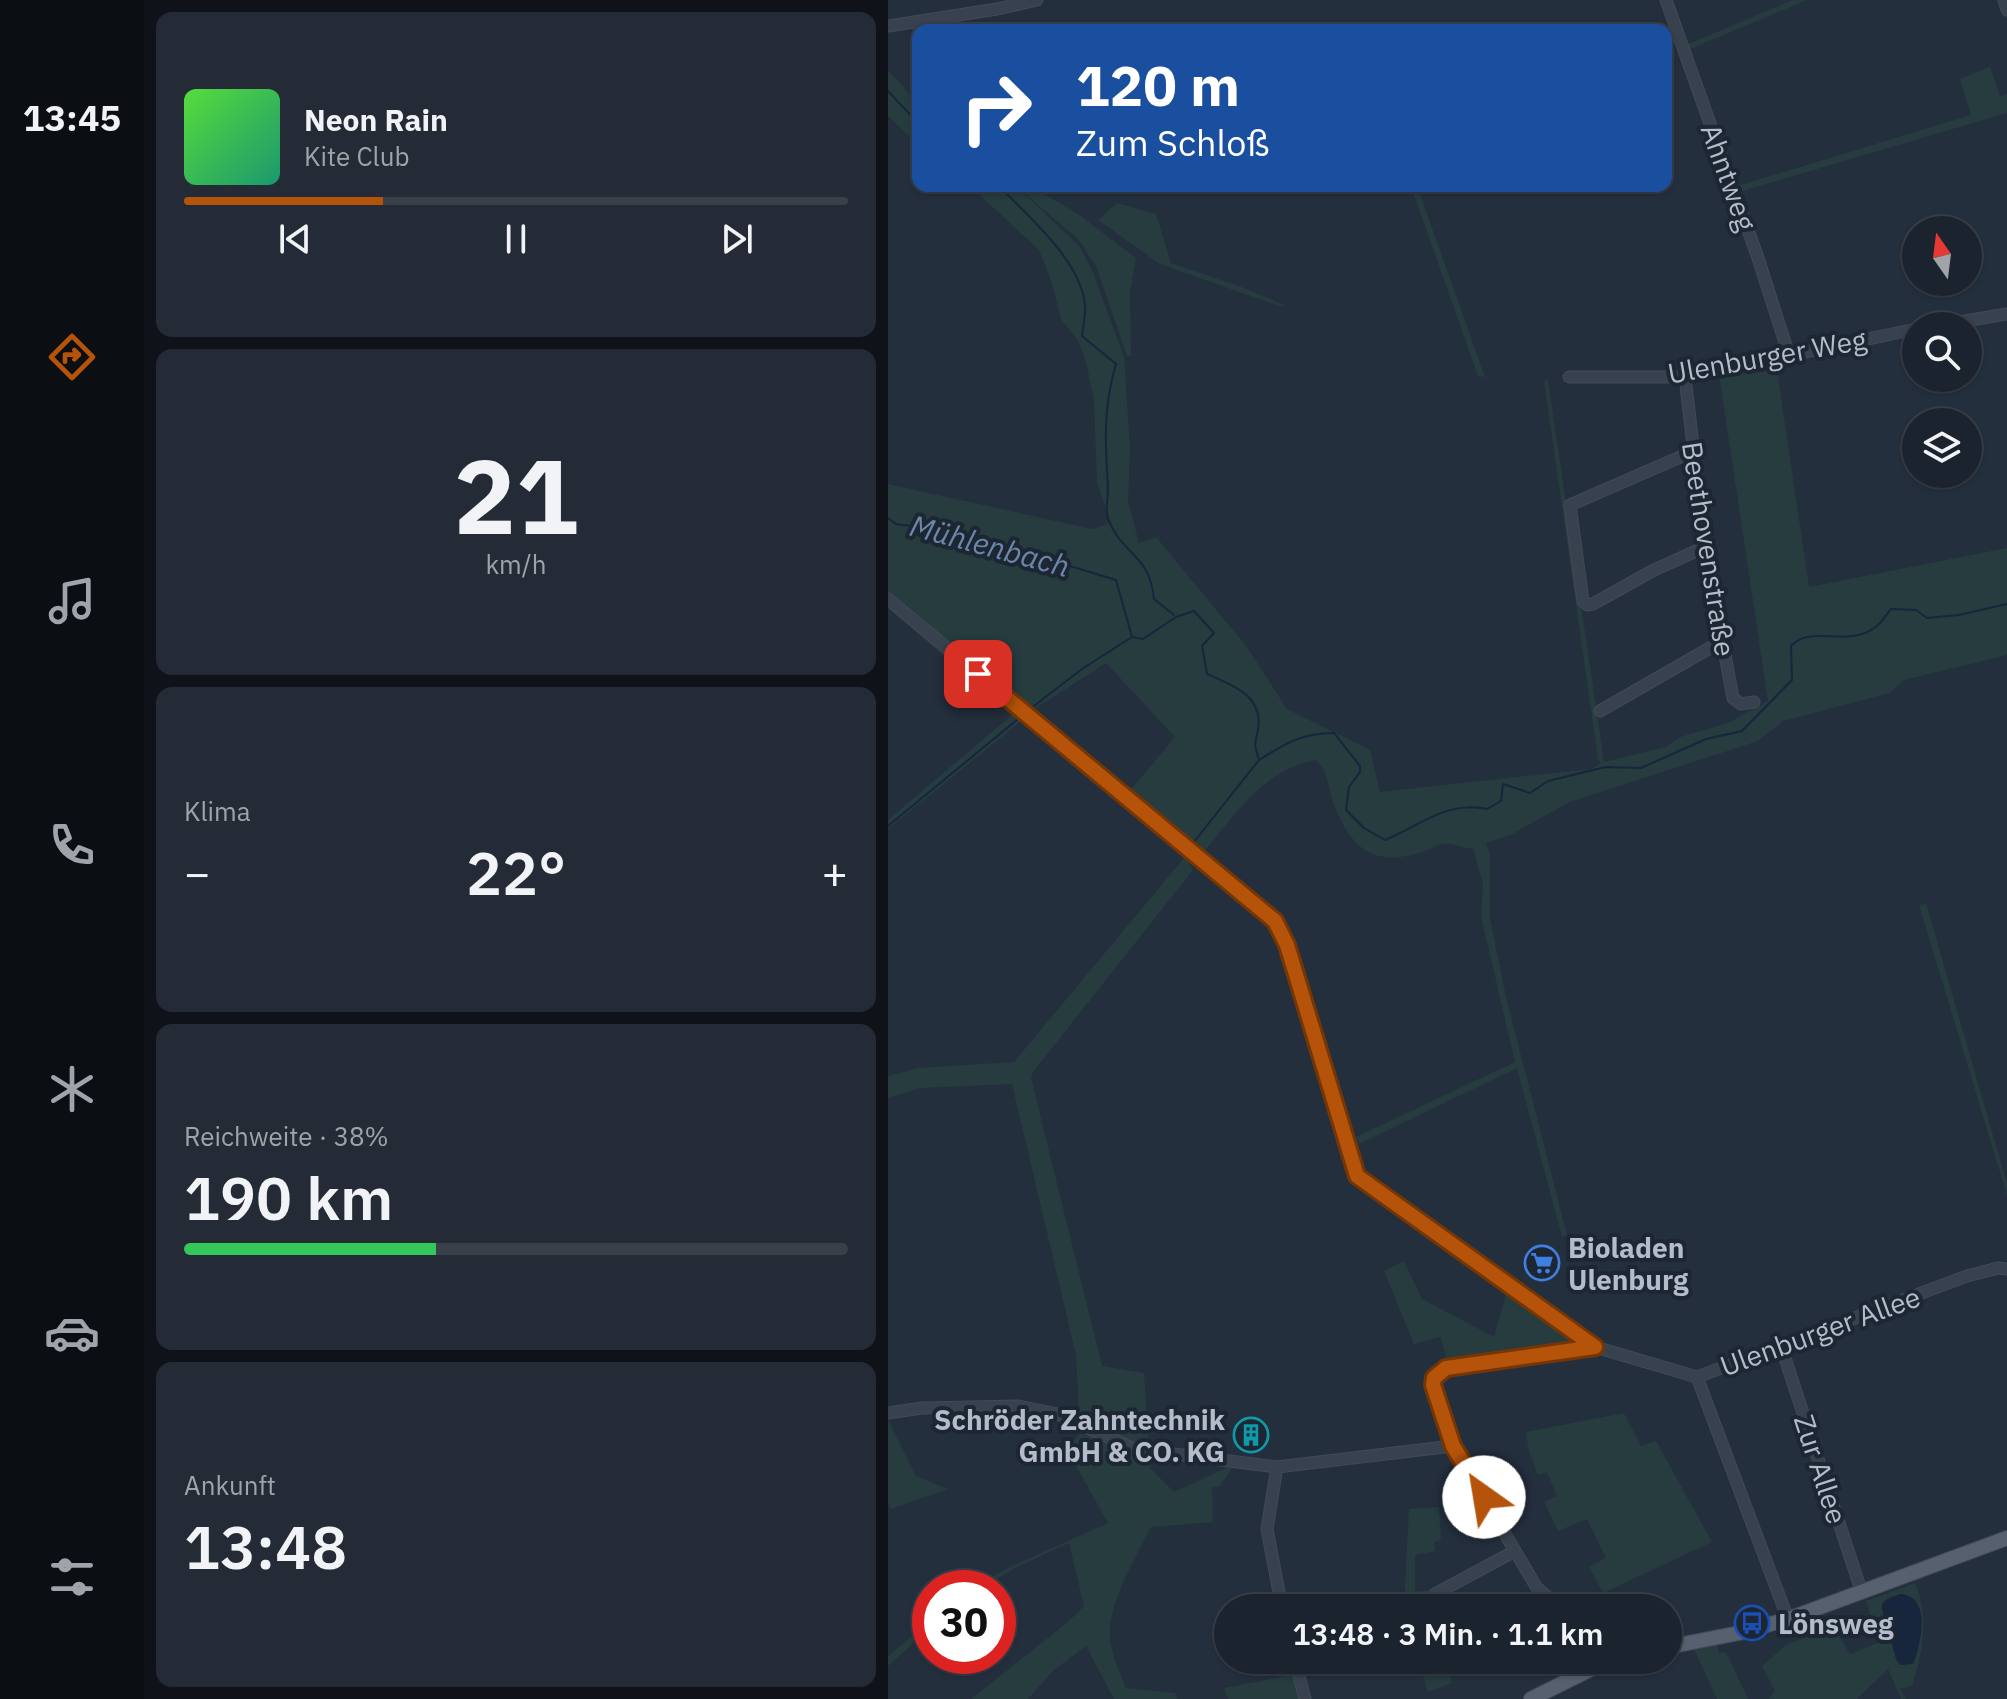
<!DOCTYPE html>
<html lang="de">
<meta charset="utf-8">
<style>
:root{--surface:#1b232e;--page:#242b36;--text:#f1f3f6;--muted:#a0a4aa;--line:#39404a;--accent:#b45309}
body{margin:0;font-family:"IBM Plex Sans",sans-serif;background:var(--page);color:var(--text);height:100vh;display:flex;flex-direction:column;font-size:30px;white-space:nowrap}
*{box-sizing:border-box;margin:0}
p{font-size:26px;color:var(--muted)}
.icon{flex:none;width:44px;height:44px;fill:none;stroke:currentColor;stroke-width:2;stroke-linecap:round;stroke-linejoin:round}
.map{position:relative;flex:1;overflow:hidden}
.drawer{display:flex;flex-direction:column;gap:12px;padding:12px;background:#0f1319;width:744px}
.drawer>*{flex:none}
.top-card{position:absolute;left:24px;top:24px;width:760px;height:168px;border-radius:16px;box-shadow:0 2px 6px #0004,0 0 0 2px var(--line);background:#1a4fa0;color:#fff;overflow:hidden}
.needle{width:52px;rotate:346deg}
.tools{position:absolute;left:1014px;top:216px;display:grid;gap:16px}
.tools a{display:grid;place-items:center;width:80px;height:80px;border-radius:50%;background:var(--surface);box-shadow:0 2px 6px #0004,0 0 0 2px var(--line);font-size:40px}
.speed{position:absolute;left:24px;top:1570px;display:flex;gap:16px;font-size:40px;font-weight:700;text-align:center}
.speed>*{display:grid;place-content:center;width:104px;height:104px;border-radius:50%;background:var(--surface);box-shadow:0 2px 6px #0004,0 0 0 2px var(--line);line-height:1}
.speed .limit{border:12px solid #d22;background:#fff;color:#111}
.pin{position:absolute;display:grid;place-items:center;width:68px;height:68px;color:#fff;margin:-34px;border-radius:16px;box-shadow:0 4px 12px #0006}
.me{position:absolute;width:88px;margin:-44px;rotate:328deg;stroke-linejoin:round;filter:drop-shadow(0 0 6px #0008)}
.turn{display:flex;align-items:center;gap:28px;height:168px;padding:0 32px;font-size:36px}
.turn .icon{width:104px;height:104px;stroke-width:2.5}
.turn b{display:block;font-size:56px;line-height:68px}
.big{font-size:60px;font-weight:600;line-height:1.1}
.drawer .widget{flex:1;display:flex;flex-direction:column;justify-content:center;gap:12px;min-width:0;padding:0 28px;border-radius:16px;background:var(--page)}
.drawer .dial{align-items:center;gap:0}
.dial b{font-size:104px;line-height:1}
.song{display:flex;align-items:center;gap:24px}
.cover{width:96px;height:96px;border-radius:12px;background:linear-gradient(135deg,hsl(110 70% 55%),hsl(160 70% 35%))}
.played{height:8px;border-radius:4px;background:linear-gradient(90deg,var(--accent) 30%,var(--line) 30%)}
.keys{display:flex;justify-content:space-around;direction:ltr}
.heat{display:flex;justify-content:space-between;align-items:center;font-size:44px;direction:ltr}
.charge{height:12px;border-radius:6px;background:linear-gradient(90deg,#34c759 38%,var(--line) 0)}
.trip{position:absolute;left:326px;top:1594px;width:468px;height:80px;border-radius:40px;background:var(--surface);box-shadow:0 2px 6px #0004,0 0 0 2px var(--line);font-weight:600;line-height:80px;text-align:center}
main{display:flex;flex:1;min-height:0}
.tab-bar{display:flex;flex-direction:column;width:144px;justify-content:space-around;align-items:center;background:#0b0e12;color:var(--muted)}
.tab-bar .icon{width:56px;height:56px}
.tab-bar .on{color:var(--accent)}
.tab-bar b{font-size:36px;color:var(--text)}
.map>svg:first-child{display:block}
.green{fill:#263c3f;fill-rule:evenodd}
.water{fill:#17263c}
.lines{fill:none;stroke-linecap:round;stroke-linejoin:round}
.stream{stroke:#17263c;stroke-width:2}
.minor-casing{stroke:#414a57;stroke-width:13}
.major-casing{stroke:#414a57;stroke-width:16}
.minor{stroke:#38414e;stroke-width:11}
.major{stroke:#56606e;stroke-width:14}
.route-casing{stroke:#753606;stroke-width:20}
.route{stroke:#b45309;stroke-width:14}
.labels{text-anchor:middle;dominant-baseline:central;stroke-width:8;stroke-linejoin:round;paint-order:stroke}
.street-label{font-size:28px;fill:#b4bcc9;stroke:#1d2633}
.poi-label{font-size:28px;font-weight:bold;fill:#b4bcc9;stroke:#1d2633;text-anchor:start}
.water-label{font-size:30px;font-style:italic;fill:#6d86a8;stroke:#1d2633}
</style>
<main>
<nav class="tab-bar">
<b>13:45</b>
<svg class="icon on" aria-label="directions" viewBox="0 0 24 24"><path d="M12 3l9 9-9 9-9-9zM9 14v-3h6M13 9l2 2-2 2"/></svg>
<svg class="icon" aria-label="music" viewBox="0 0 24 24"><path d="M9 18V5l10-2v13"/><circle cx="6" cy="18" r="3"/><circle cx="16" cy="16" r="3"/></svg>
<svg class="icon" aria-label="phone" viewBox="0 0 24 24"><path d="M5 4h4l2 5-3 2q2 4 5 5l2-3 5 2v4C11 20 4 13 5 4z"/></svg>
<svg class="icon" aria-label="climate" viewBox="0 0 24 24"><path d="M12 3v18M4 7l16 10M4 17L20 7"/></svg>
<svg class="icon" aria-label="car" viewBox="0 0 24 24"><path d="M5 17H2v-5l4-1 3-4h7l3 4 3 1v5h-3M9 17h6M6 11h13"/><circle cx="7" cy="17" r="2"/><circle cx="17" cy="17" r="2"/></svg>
<svg class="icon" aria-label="filters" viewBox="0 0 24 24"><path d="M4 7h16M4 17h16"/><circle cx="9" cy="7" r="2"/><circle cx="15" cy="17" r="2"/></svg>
</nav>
<section class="drawer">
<div class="widget">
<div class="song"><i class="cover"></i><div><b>Neon Rain</b><p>Kite Club</p></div></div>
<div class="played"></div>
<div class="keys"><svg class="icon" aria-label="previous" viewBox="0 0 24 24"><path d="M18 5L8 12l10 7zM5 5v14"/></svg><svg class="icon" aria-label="pause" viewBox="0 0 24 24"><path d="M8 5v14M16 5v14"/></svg><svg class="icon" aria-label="next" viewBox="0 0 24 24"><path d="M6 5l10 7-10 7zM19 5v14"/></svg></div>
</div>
<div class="widget dial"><b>21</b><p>km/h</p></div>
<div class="widget"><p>Klima</p>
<div class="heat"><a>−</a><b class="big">22°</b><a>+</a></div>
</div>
<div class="widget"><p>Reichweite · 38%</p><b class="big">190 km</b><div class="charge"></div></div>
<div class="widget"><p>Ankunft</p><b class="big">13:48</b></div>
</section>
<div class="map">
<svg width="1119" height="1699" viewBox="0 0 1119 1699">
<rect width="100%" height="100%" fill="#242f3e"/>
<path class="green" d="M905,0H919L800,50L798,45Z
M1102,67L1112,96L1119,94V113L848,193L846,187L1083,115L1072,79Z
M0,70L30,103V145L0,116Z
M82,186H128L192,247L204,270L236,357L242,447L240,501L251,543L268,537L359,647L399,709L482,750L492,792L703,769L713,763L710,759L656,381L660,380L716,762L778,747L792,737L840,723L880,701L831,374L888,363L921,587L1119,548V655L1016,680L1002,693L895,721L870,741L682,802L622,835L598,843L602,855V918L618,997L679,1235L674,1237L629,1068L471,1144L468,1137L627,1062L593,916L595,884L585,848C574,849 566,842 555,844C548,845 543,849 537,851C488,868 464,851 446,805C440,789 441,772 428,760C377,769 347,814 316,852L306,845L297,858L305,870L145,1072L143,1078L214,1366L256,1373L262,1468L286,1492L338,1468H344L332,1486L324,1487L325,1522L263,1527C246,1562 220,1600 222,1640C224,1656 232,1673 238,1688L287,1693L289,1699H226L198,1646L166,1670L140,1699H83L180,1622L196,1606L181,1543L125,1569L92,1588H85L122,1567L220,1523L178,1448L192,1434L188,1355L124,1084L33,1088L0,1098V1076L30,1068L126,1062L296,858L133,721L0,829V820L124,715L0,608V484L204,529L223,523L209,482L206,402L198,361L190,341L173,319L164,283L151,250ZM218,663L287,737L240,793L143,711Z
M132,186H143L190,214L248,258L242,292L243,356H239L208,266L190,239L136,193Z
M523,186H529L597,377L590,376Z
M229,203L268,214L283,263L359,289L396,305L391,306L272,264L210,220Z
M1038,903L1119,1184V1195L1031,905Z
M516,1261L534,1299L606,1337L618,1294L692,1346L560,1366L553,1337L526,1344L496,1271Z
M736,1413L753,1446L768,1441L824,1542L715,1593L701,1567L718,1558L699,1519L670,1531L656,1502L669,1496L659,1472L650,1475L640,1448L638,1432Z
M0,1420L28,1476L60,1489L3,1509L0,1504Z
M551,1507L553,1540L546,1542L547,1551L527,1555V1591L543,1590L542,1608H519L517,1588L521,1509Z
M1027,1583C1041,1616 1035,1652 1024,1686L1012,1689L1018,1699H1013L1000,1669L969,1699H880L887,1691L874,1666L898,1645L945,1626L962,1654L991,1642L978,1601Z
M42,1621V1628L0,1666V1656Z
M829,1645L831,1653L838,1652L860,1699H829L806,1649Z
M400,1660H412L423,1699H340L336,1688L403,1675Z
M530,1660H559L564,1683L540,1692Z"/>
<path class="water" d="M1012,1594C1044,1595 1033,1645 1025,1664L1012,1665L1008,1659L994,1609V1604L999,1599Z"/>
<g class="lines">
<path class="stream" d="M0,91L30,123
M111,186C140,216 193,261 197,305C198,315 195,326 194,336L228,364C215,408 217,443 220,488C220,498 217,511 220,519C234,555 262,554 266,599L286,615
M0,518L8,524L55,530L64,542L86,545L100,542L132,557H141L150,552L160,554L169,562L228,580L244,637L255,639L288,617L306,611L326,633L314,646L319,674C344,685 376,696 370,729C367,747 365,740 371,760C398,743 414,733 446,733L472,766V772L461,787L458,810L476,828L497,840C533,825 559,800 599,809L613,801L615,784L642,793L660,781L717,767L753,768L818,739L854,731L904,680L903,646C922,624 959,648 986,628C993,624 998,615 1003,609L1028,610L1039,618L1071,615L1119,604
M142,709L194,669L244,637
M0,826L130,719
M305,843L371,760"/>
<g class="minor-casing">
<path id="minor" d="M778,0L870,258L901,355
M1116,0L1119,10
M0,26L109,9L149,0
M1047,326L1119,314
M681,377H797L1028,329
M797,377L817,547L845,698L853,704L866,702
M806,451L682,505L695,601L699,605L705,604L764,571L817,547
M0,599L387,921L399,945L469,1176L707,1347L809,1377L1079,1276L1110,1268L1119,1269
M712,711L834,641
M893,1346L974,1593
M809,1377L900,1619
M0,1413L34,1408L130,1406L170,1414L246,1449L389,1467L565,1446
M389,1467L379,1529L394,1608
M547,1594L627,1551
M673,1608L649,1588L565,1446L545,1385L546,1378L558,1368L707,1347
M407,1660L417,1699"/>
</g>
<g class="major-casing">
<path id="major" d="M780,1647L851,1633L900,1619L1119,1538
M643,1699L703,1669L728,1660"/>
</g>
<use href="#minor" class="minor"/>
<use href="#major" class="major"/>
</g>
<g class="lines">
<g class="route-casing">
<path id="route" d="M90,674L387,921L399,945L469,1176L707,1347L558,1368L546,1378L545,1385L565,1446L596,1497"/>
</g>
<use href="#route" class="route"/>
</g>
<defs>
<g id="supermarket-ring" transform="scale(1.8)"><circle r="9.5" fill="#1d2633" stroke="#3f7fe0" stroke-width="1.5"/><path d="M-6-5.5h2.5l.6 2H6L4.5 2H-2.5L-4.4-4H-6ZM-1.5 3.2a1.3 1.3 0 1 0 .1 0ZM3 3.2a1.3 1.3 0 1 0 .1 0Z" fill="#3f7fe0"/></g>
<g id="building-ring" transform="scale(1.8)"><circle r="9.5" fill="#1d2633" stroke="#0f9aa8" stroke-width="1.5"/><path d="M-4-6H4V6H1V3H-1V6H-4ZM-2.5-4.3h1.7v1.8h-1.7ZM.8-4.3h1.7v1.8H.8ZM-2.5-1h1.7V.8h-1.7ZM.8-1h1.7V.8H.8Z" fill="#0f9aa8"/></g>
<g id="bus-ring" transform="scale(1.8)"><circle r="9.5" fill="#1d2633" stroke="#1a4fb4" stroke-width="1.5"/><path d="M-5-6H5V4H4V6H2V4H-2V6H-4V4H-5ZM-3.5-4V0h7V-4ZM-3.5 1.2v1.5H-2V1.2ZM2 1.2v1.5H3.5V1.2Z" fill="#1a4fb4"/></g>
</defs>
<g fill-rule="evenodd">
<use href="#supermarket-ring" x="654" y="1263"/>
<use href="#building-ring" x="363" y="1435"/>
<use href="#bus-ring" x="864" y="1623"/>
</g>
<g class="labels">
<g class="street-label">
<text transform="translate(841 177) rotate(70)">Ahntweg</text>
<text transform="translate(879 356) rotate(-10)">Ulenburger Weg</text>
<text transform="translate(821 549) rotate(81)">Beethovenstraße</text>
<text transform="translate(932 1331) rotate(-20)">Ulenburger Allee</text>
<text transform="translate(933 1469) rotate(72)">Zur Allee</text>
</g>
<g class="poi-label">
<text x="680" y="1247">Bioladen<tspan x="680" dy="32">Ulenburg</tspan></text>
<text x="337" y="1419" text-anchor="end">Schröder Zahntechnik<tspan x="337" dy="32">GmbH &amp; CO. KG</tspan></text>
<text x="890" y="1623">Lönsweg</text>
</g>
<g class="water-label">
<text transform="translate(102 545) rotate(15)">Mühlenbach</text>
</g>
</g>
</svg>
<div class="tools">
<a><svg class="needle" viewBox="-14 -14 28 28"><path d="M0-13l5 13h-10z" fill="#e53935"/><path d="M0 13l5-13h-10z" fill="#a0a4aa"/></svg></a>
<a><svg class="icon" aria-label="search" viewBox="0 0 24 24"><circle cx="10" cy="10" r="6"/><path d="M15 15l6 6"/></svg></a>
<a><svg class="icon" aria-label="layers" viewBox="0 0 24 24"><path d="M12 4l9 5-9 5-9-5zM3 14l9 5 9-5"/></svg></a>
</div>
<div class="speed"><div class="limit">30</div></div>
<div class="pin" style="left:90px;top:674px;background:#d93025"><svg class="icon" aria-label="arrive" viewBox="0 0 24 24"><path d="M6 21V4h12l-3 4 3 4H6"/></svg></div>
<svg class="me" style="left:596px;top:1497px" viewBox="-20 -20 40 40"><circle r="19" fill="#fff"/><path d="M0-13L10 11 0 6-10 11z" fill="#b45309"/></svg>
<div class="trip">13:48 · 3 Min. · 1.1 km</div>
<div class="top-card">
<div class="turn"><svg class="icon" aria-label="right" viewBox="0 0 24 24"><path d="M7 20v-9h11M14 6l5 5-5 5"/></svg><div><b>120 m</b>Zum Schloß</div></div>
</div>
</div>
</main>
